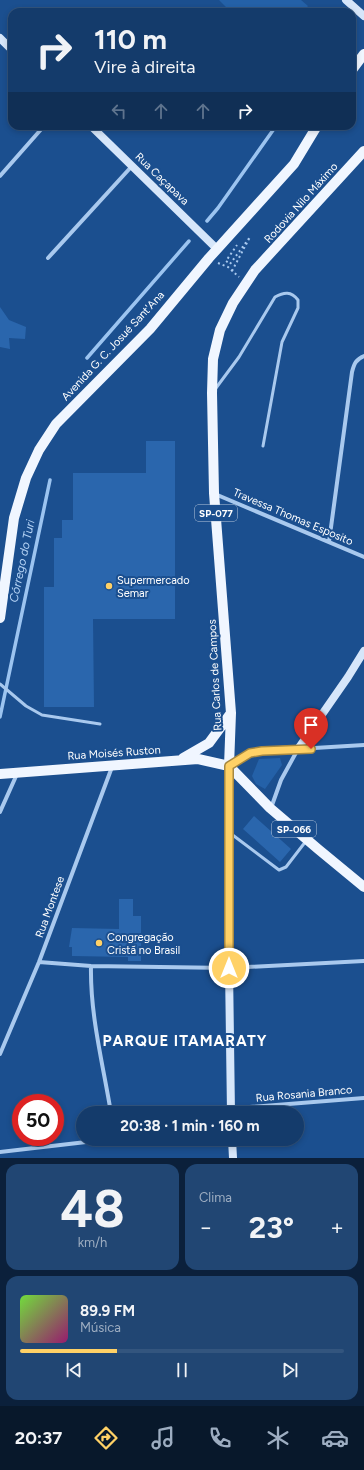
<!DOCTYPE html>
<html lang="pt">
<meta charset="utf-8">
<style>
:root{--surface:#143b6b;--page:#214673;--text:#f1f3f6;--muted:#9dadc1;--line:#33557e;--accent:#ffd166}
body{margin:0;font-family:Figtree,sans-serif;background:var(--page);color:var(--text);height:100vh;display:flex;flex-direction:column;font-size:15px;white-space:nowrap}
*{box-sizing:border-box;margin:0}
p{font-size:13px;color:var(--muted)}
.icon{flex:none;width:22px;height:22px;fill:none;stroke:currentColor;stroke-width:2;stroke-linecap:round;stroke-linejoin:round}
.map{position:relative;height:1158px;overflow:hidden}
.side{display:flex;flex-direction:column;gap:6px;padding:6px;background:#0b203b;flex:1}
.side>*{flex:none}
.guide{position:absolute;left:8px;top:8px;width:348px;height:122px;border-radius:12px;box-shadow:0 2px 6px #0003,0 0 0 1px var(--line);background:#143b6b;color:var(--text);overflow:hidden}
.speed{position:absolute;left:12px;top:1094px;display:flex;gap:8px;font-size:20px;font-weight:700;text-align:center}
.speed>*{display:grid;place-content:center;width:52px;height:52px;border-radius:50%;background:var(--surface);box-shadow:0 2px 6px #0003,0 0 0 1px var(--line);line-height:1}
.speed .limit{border:6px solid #d22;background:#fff;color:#111}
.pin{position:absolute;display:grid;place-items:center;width:34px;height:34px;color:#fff;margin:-41px -17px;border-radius:50% 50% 50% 0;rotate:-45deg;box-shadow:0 0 4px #0007}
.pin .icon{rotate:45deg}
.me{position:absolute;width:44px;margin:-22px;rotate:0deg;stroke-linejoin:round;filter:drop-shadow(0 0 3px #0008)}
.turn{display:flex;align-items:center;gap:14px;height:84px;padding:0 20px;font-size:18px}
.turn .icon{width:52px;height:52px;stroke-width:2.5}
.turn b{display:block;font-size:28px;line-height:34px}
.lanes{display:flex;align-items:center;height:38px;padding:0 20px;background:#0003;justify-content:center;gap:20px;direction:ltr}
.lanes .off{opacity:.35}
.big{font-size:30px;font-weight:700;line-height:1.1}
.side .card{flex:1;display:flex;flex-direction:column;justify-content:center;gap:6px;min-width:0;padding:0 14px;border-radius:12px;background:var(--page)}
.side .dial{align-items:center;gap:0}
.dial b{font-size:52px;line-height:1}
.song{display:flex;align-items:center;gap:12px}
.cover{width:48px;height:48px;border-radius:6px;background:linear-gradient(135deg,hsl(100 70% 55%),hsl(320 70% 35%))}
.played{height:4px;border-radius:2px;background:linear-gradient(90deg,var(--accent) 30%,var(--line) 30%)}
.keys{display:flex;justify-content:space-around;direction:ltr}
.heat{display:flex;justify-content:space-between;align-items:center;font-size:22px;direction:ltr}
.side .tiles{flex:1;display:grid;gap:6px;grid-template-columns:1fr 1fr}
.card:last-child{grid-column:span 2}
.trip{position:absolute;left:76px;top:1106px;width:228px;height:40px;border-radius:20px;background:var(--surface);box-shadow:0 2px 6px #0003,0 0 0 1px var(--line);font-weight:700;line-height:40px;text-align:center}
.tab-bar{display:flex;height:64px;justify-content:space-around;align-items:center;background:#08182b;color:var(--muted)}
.tab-bar .icon{width:28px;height:28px}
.tab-bar .current{color:var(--accent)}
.tab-bar b{font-size:18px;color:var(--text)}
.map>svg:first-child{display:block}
.green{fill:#2461a8}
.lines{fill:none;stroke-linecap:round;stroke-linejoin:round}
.stream{stroke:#9cc4f0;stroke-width:3.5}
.building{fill:#2a66ad}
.path{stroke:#a9c9ee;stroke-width:2;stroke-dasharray:2 3;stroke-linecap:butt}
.lane{stroke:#a9c9ee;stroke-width:3}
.street{stroke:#a9c9ee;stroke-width:4}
.secondary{stroke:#d6e6fa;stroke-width:8}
.primary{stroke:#f0f6ff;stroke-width:10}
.route-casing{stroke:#a68842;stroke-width:10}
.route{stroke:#ffd166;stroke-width:7}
.poi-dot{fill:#ffd166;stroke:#1b4f8f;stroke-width:1.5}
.labels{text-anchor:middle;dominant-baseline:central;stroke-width:4;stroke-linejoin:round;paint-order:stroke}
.shield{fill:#1b4f8f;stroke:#bbcadd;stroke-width:1}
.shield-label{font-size:10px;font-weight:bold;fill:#fff}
.street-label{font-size:11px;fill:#fff;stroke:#1b4f8f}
.poi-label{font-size:11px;fill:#fff;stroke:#1b4f8f;text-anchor:start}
.water-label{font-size:12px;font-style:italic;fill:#b5d3f5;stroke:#1b4f8f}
.district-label{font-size:15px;font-weight:bold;letter-spacing:1px;fill:#fff;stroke:#1b4f8f}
</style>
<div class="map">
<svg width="364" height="1158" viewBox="0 0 364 1158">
<rect width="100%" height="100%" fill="#1b4f8f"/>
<path class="green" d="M219,0H301L308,6L303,12H231Z
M280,758L282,765L265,789L256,784L252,776L259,759Z"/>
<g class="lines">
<path class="stream" d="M207,221L218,208L276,126
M87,358L189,241
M0,717L50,480"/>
</g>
<path class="building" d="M0,307L9,320L26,327L25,339L9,338L10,349L0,347Z
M146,441H175V619H93L94,707H44V587H54V538H62V520H73V473H146Z
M254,816L291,849L280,862L243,829Z
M119,899H133V916H141V961H128V957L72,956V947H69L72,928L119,929Z"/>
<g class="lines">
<path class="path" d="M218,263L228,267L239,277
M232,271L250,237L230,264L226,261L237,245"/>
<path class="lane" d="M216,388L239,357L275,297C284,292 291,291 298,300V308L282,342L263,446
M0,684L26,706L42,715L100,724
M230,833L279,870L286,867L306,841"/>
<path class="street" d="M0,176L44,126
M48,258L132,166
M215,494L364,557
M329,542L352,372C354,364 356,359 364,356
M271,808L281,780L298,749L364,745
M0,812L17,774
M39,962L91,966L229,968L364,961
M91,966C90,1015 103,1064 111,1113
M0,1054L39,962L112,767
M174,1113L364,1098
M0,1152L112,1139"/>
<path class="secondary" d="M346,0L364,16
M0,38L12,50
M91,126L217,249
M231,1113L229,968V766L250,753L262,751L298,749L348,677L364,651
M232,1139L233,1158"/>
<path class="primary" d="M352,70L364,54
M0,618L14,518L26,478L39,450L56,424L150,329L209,258L294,164L317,126
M183,758L209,743L231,713
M229,766L231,713L214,493L212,393L213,359L220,330L233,303L255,270L364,151
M229,766L270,808L318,849L364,887
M0,774L198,759L229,766"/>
</g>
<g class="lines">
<g class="route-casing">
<path id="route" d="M229,968V766L250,753L262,751L311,749"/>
</g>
<use href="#route" class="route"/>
</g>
<g class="poi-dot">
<circle cx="109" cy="586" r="4"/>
<circle cx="99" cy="943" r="4"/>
</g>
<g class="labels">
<g class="shield">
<rect x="195" y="505" width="42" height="16" rx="3"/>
<rect x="272" y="821" width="44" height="16" rx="3"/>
</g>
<g class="shield-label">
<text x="216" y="513">SP-077</text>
<text x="294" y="829">SP-066</text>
</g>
<g class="street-label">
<text transform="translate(162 179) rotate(44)">Rua Caçapava</text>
<text transform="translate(301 203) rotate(-48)">Rodovia Nilo Máximo</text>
<text transform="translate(113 346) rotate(-47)">Avenida G. C. Josué Sant'Ana</text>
<text transform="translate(293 517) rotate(23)">Travessa Thomas Esposito</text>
<text transform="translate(215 675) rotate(-93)">Rua Carlos de Campos</text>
<text transform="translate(114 753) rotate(-4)">Rua Moisés Ruston</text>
<text transform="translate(50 907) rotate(-70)">Rua Montese</text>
<text transform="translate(304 1094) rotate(-5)">Rua Rosania Branco</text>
</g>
<g class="poi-label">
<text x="117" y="580">Supermercado<tspan x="117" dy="13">Semar</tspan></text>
<text x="107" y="937">Congregação<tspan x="107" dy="13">Cristã no Brasil</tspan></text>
</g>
<g class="water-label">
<text transform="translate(22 561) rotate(-78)">Córrego do Turi</text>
</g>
<g class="district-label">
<text x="185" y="1041">PARQUE ITAMARATY</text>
</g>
</g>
</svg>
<div class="speed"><div class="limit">50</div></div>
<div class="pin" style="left:311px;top:749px;background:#d93025"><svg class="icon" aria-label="arrive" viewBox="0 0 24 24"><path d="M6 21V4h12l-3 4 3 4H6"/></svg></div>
<svg class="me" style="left:229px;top:968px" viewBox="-20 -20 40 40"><circle r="17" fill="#ffd166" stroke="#fff" stroke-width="3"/><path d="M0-11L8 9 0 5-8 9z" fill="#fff"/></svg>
<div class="trip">20:38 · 1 min · 160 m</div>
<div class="guide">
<div class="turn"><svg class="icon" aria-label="right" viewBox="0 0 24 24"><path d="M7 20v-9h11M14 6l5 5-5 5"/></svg><div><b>110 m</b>Vire à direita</div></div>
<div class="lanes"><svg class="icon off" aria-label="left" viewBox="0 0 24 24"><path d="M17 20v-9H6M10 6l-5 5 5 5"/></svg><svg class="icon off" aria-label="ahead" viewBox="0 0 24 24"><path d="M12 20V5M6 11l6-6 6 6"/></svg><svg class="icon off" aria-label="ahead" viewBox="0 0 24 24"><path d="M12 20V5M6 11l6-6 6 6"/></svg><svg class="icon" aria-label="right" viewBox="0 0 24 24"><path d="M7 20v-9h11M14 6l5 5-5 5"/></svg></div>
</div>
</div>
<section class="side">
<div class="tiles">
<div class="card dial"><b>48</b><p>km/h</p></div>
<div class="card"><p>Clima</p>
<div class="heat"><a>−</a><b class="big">23°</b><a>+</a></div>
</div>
<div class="card">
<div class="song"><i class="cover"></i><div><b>89.9 FM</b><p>Música</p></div></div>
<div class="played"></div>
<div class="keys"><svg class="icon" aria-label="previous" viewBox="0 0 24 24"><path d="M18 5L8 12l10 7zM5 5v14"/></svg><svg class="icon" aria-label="pause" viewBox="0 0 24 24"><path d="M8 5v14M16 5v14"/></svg><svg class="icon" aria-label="next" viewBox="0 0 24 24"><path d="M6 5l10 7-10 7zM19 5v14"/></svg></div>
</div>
</div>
</section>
<nav class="tab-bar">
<b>20:37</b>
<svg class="icon current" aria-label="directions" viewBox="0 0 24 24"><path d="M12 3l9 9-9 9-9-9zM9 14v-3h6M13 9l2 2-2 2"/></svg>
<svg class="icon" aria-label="music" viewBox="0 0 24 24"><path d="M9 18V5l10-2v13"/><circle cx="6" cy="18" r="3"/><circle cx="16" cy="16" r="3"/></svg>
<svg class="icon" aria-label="phone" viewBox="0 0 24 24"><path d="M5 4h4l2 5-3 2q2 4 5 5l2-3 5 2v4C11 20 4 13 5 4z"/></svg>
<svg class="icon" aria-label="climate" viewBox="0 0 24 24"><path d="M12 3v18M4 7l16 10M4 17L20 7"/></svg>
<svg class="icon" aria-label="car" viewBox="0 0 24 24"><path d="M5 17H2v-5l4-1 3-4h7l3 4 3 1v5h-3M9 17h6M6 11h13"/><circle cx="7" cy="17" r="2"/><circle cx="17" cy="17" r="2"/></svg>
</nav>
